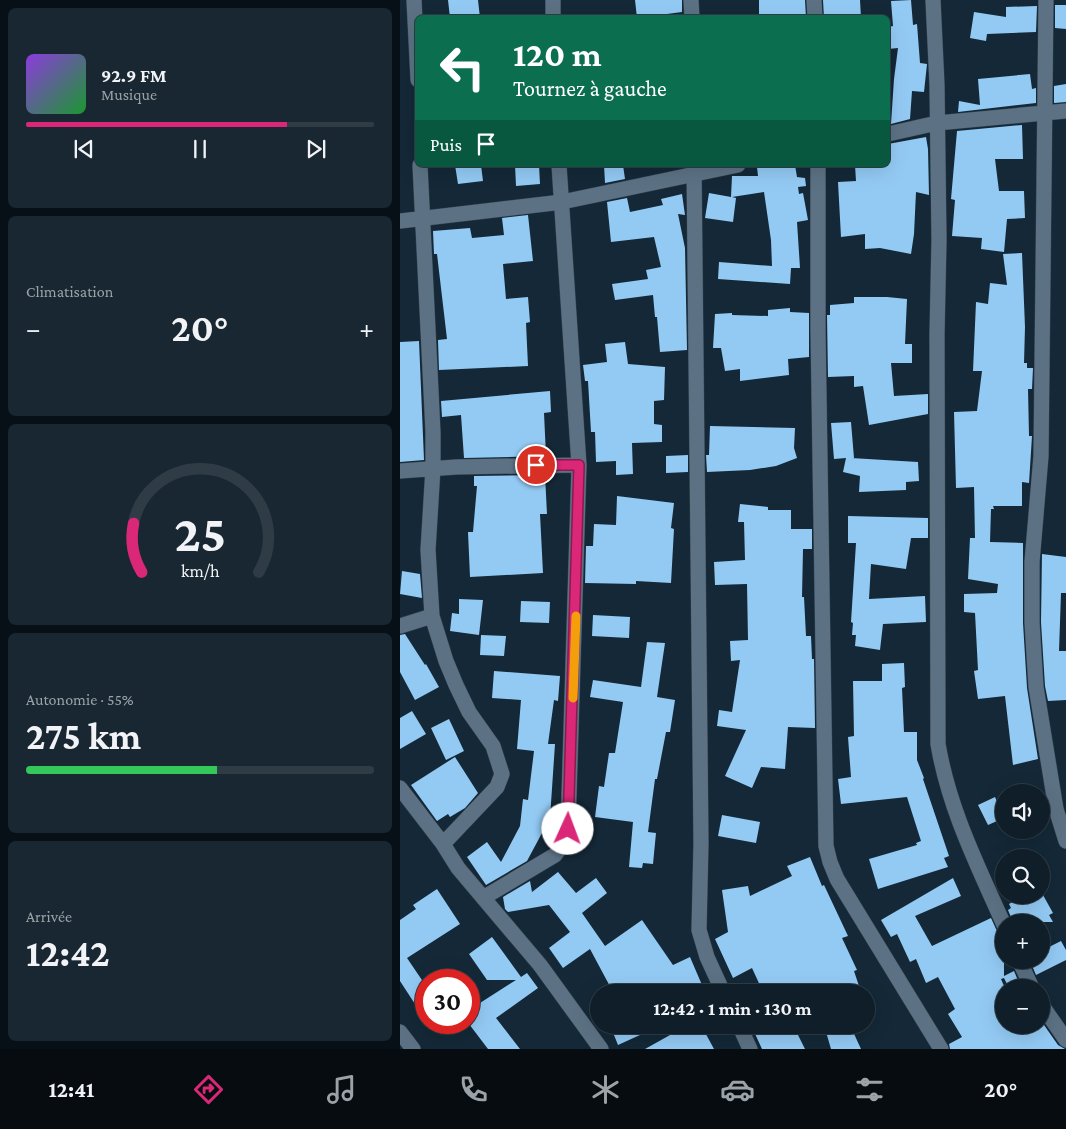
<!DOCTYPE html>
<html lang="fr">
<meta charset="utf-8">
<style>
:root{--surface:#0f1e29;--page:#182731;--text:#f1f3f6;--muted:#9ba2a8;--line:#2f3c46;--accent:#db2777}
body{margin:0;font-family:"Crimson Pro",serif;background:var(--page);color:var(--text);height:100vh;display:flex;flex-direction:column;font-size:19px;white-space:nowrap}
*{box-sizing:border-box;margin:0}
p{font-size:16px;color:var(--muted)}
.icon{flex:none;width:28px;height:28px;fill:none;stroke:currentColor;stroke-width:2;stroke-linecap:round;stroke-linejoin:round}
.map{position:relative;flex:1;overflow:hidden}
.panel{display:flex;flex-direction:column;gap:8px;padding:8px;background:#081017;width:400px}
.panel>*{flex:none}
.hud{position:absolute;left:15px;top:15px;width:475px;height:152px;border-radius:8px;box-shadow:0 5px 20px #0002,0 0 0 1px var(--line);background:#0b6e4f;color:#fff;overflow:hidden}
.buttons{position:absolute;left:595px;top:784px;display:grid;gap:10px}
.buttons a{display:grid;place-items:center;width:55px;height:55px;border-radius:50%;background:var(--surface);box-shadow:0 5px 20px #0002,0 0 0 1px var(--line);font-size:25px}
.speed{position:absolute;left:15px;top:969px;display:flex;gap:10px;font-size:25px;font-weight:700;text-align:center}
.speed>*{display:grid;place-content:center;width:65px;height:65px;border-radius:50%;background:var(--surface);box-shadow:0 5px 20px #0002,0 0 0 1px var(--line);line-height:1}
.speed .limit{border:8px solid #d22;background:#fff;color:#111}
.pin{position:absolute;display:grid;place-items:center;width:42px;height:42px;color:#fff;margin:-21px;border:2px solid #fff;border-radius:50%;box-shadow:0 1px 5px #0007}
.me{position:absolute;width:55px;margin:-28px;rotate:2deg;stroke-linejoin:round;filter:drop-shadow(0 0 4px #0008)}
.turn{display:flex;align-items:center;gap:18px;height:105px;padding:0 15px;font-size:22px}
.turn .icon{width:65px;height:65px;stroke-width:2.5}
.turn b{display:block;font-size:35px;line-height:42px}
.then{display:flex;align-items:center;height:48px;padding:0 15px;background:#0003;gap:10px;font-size:19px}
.big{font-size:38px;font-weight:700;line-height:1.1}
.panel .tile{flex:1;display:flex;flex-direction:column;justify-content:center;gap:8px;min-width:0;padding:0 18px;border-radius:8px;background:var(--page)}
.panel .dial{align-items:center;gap:0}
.dial svg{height:130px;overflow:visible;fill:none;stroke:var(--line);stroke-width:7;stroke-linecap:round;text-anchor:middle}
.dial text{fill:var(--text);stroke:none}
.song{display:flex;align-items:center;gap:15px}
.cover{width:60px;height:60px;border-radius:8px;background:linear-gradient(135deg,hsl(270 70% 55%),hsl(130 70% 35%))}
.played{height:5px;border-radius:2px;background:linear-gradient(90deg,var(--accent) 75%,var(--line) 75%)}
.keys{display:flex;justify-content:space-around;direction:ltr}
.heat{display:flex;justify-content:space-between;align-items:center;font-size:28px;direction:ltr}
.charge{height:8px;border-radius:4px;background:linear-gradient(90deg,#34c759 55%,var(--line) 0)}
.trip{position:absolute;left:190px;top:984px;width:285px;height:50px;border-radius:25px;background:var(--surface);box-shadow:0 5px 20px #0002,0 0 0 1px var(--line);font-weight:700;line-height:50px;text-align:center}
.tabs{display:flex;height:80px;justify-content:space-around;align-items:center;background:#060c10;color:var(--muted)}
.tabs .icon{width:35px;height:35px}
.tabs .active{color:var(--accent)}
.tabs b{font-size:22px;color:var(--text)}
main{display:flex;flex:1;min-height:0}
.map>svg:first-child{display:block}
.building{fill:#93caf4}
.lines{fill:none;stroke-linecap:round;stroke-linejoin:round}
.minor-casing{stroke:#33424f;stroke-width:16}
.minor{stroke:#5c7284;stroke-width:15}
.route-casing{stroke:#8e194d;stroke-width:12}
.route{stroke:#db2777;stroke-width:9}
.slow{stroke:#f59e0b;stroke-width:9}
</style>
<main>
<section class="panel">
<div class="tile">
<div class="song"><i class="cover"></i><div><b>92.9 FM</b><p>Musique</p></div></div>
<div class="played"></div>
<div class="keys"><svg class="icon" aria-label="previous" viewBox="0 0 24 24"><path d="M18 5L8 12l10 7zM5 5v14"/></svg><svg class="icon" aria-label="pause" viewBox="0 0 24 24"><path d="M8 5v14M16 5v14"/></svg><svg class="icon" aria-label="next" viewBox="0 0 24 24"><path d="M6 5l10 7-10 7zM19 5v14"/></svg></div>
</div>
<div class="tile"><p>Climatisation</p>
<div class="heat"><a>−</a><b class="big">20°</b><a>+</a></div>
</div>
<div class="tile dial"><svg viewBox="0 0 100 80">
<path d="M14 69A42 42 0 1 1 86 69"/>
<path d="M14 69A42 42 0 0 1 9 39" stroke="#db2777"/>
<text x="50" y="56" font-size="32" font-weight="700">25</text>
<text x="50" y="72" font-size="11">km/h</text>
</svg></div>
<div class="tile"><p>Autonomie · 55%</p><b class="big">275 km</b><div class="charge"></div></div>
<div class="tile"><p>Arrivée</p><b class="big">12:42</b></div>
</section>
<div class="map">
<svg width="666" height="1049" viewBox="0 0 666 1049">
<rect width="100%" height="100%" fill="#142837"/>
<path class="building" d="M48,0H78L80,18H50Z
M235,0H282V12L237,18Z
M359,0H405L406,18H359Z
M423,0H460L461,18H424Z
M511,0L513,25L517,24L520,63L527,64L524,92L512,91L510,119L491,124L494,79L498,48L488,49V27L493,26L491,1Z
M655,5H666V29L655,28Z
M637,6L636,32L587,34L586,41L570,38L574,12L606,17V7Z
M630,74L632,89L636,88V103L558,112L559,101L580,105L578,79Z
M666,84V102L654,103V86Z
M622,125L623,159H595L599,191H624L625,218L607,219L604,252L581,249L582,238L552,236L555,200L551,199L557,131Z
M526,137L528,149L529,195L516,192L514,234L511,254L480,248L465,249V234L441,237L438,182L456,181L455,165H488V144Z
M55,165H81L83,181L58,184Z
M115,165H139L140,184L116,186Z
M204,165H223L225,179L205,183Z
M371,165H395L397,177L405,178L406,186L398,187L399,194L403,193L408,220L397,222L400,268H391L390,284L318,279L319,262L372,266L371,240L364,192L332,197L336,198L333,222L305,218L309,193L331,197L332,176H358L357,167Z
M282,194L285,215L278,214L285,248L287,350L260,352L257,317H255L253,295L215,300L212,284L248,279L246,270L261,267L254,237L211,242L207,202L227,198L230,212L263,205L261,199Z
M128,215L133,261L103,264L106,299L128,297L130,322L126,323L128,366L39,370L38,340L47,339L37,254H34L33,231L70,228L72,238L104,235L102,218Z
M622,253L625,327L624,363H627V368H633L632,389H628L629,436H632L629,483L622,482V506H593L594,509H591L590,542L623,543V623L627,688L638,759L613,765L605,696L578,699L574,671L578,670L575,613L564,612V594L597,593L598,584L568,579L570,538H575L574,487L556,488L554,412L577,411L582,371H573L576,302L588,304L590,283L607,285L603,254Z
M454,297H487L507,299L505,344H512V363H491L494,396L528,394V414L469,425L463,386L454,387V376L428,377L427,315H430V305L454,303Z
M390,308V312L409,313V357L388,359L389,375L340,381V369L325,371L321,348H313L315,314L332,313V315L368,316V310Z
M19,341L24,460L0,462V342Z
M225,342L228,364L265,367L264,400L254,401V424L262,425V442L232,443L233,474L216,475V461L196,462L195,432H191L188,381H185L183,365L207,362L205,344Z
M150,391L151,412L144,413L146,456L64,458L61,415L42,417L41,401Z
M451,422L454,458H451L518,462L519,481L506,482V490L459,492L460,476L443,472L446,458L434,459L431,423Z
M310,426L395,428L394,448L397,458L376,466L350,470L307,472L306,455H309Z
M288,455V472L266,473V456Z
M145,475L147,514H140L143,573L70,577L68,532H73L77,486H74V476Z
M217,496L274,503L271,528L274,529L271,583L236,581V584L185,583L186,546H193L194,524L216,525Z
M340,504L368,507V510H391V529H412V549H403L402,597H404L406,636H411L412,659H414L415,728L388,727L385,769L361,767L352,788L325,776L346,730L317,726L319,710L332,712L340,660L331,661L330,641L348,640L347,584L315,585L314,562L345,560L344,522H338Z
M448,516L528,518V538H511L506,569L471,564L469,599L525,596L526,622L483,624L480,650L455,646L456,635H452L453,623L451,622L456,543H448Z
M642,554L666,557V593H661L659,651H666V700L648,701L645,686L641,622Z
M2,571L20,574L22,598L0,594Z
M59,599L83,600L79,635L50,631L52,613L59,614Z
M121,601L150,602L149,623L120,622Z
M193,615L230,617L229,638L192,636Z
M5,634L25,665L26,664L39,687L15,700L0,672V635Z
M81,635L106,636L104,656L80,655Z
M247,642L265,643L257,697L275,700L270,732H266L257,779H255L248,832L256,833L253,864L243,863L242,868L229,867L233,822L195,817L199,786L204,787L209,753H215L223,702L190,697L193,680L241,687Z
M504,663L505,687L502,688L504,732H517V760L524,778L523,779L549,856L544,858L548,867L478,889L469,859L517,845L516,843L521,841L507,797L441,804L438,779L451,777L448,737L454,736L453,681H482V664Z
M94,671L160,676L158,701L154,700L148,744H155L150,818L127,861L86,885L67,857L87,842L101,862L120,826L123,799L128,800L134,751L117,749L121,700L92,698Z
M12,711L26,734L0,749V718Z
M49,719L64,751L46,760L31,728Z
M55,757L78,793L65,808L50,817L48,814L37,821L11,785Z
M595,797L604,818L588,825L578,805Z
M322,815L360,822L356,843L318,836Z
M410,857L422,886L424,885L448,936L442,938L457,970L454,971L461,992H363L352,968L333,978L315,939L328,932L322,890L348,886L350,896L392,876L387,866Z
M158,872L176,893L196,878L207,893L182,913L205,946L242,920L273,965L290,957L305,992H213L190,949L163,968L149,948L170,932L149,905L108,912L105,909L103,897L130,881L132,892Z
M553,878L561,896L515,916L532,946L591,918L596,929L599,933L604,934V976L614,971L619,983L609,988L604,978L601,979L604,986V1025H644L658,1045L665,1049H550L549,1044L562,1037L548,1014L555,1009L538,977L526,983L516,959L510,962L497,934L491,937L481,920Z
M37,889L60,924L7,958L26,986V1021L0,981V920L16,909L13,905Z
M624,895H643L653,913L649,915L653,922H613L608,910L611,908L609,904Z
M92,937L121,977L127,973L138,988L96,1018L120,1049H88L69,1024V1010L116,980H87L69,954Z
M661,941L666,950V960L636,975L630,961L641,960V951Z
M210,1025H262L218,1045Z
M288,1025H301L314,1049H245Z
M351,1025H393L405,1049H362Z
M424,1025H450L461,1049H431Z"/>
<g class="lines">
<g class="minor-casing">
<path id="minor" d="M14,0L18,80
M153,0V18
M291,0L292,18
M414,0L415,18
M533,0L537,85L539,240L537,334L538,744C549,809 577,864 604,925
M646,0L641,456L632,562V622L636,687L656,809L666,841
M488,134L537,123L666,111
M20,165L33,432V468L28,550L32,616L46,661L56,685L69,712L93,746L102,774L97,787L43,844
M294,165L301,843L299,930L307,957L323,992
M418,165V330L426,846L430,862L437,879L541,1049
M0,221L162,202L338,165
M0,471L56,467L179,465
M0,626L32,616
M0,788L43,844L58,868L140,965L201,1049
M83,898L155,855L164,843L168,829L179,465L159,165
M619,960L632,988
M641,1004L666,1040
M339,1025L350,1049
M0,1032L13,1049"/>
</g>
<use href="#minor" class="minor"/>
</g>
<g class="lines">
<g class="route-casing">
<path id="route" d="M136,465H179L168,829"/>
</g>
<use href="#route" class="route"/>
<path class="slow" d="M173,698L176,616"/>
</g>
</svg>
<div class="buttons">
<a><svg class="icon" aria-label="sound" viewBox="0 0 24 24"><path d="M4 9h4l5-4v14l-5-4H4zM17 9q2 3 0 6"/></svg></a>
<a><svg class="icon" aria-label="search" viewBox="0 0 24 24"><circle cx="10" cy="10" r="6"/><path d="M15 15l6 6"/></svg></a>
<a>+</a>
<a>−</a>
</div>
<div class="speed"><div class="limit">30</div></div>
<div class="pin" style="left:136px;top:465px;background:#d93025"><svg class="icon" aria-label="arrive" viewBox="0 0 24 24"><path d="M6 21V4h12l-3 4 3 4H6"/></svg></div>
<svg class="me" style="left:168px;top:829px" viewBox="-20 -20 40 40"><circle r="19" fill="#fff"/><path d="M0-13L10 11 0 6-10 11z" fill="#db2777"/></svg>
<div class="trip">12:42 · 1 min · 130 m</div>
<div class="hud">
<div class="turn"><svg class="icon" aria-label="left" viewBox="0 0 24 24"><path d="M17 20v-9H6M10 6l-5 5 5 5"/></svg><div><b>120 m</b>Tournez à gauche</div></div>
<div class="then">Puis<svg class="icon" aria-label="arrive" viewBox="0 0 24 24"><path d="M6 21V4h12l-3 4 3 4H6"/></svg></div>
</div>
</div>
</main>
<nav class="tabs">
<b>12:41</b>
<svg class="icon active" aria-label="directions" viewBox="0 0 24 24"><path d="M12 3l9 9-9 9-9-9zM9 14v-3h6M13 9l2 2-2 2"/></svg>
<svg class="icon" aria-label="music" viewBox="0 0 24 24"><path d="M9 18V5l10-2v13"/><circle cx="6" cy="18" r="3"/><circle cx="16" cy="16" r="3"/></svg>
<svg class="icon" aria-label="phone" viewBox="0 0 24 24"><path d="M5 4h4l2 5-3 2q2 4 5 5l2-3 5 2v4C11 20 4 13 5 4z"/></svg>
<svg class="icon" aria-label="climate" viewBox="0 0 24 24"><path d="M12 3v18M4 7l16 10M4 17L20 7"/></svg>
<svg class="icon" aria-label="car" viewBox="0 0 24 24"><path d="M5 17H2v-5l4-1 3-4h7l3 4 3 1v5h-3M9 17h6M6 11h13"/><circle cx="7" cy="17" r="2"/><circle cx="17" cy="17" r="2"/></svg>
<svg class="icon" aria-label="filters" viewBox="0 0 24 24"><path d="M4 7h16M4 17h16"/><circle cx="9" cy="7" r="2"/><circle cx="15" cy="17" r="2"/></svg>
<b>20°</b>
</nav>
